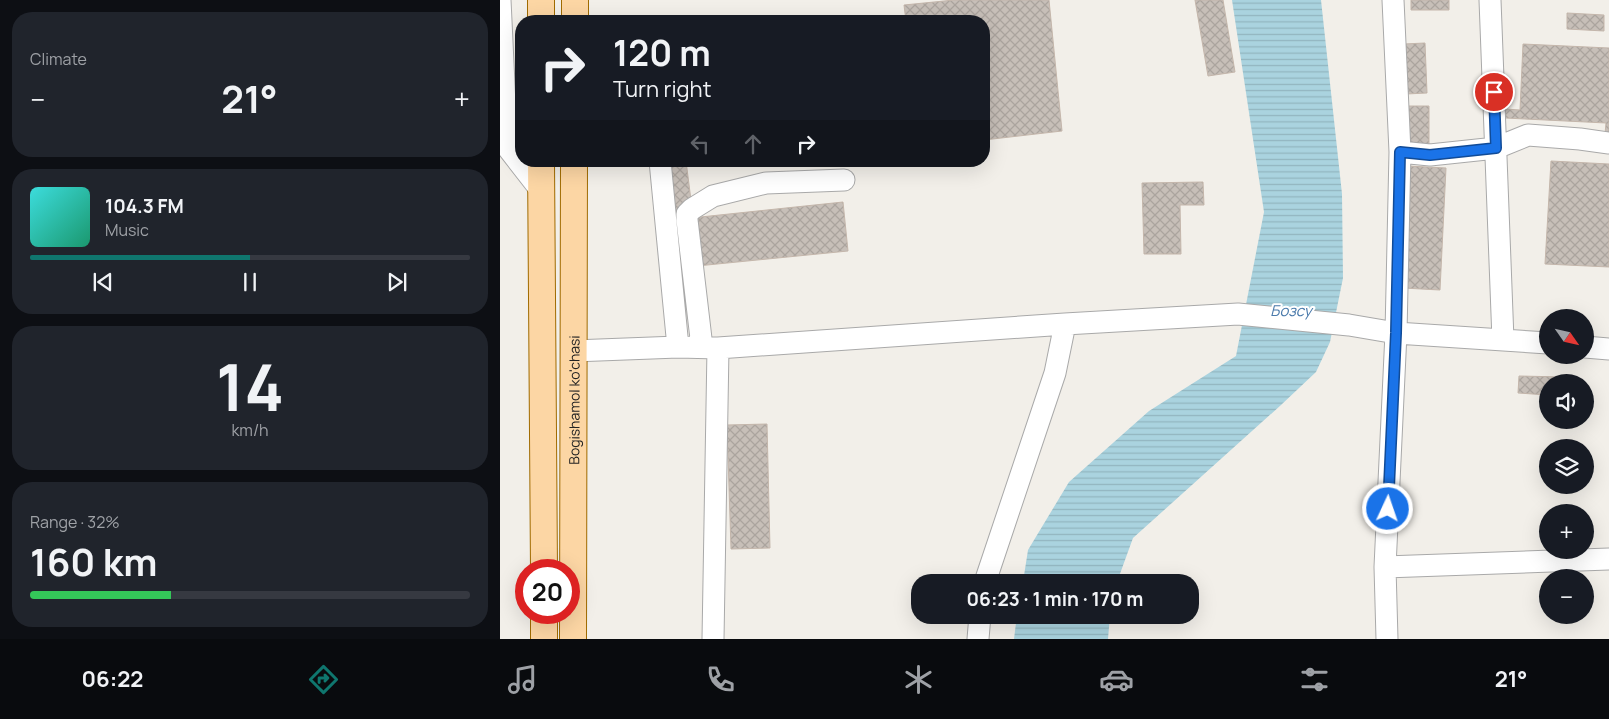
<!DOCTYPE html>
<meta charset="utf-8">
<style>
:root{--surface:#171b24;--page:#20242c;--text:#f1f3f6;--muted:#9ea1a6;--line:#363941;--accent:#0f766e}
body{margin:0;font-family:Manrope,sans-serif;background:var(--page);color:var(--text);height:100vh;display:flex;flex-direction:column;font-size:19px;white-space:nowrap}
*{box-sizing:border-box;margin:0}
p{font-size:16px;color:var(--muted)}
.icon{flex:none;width:28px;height:28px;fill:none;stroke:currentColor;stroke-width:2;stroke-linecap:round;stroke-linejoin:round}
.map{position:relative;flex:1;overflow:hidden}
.sheet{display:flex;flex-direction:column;gap:12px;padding:12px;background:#0d0f14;width:500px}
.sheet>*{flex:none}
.banner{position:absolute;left:15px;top:15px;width:475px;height:152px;border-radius:20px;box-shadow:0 5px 20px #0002;background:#171b24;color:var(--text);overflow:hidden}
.needle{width:32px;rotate:124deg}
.buttons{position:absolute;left:1039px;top:309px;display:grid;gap:10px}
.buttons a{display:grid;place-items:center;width:55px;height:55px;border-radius:50%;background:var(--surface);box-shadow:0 5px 20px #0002;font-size:25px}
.speed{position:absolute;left:15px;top:559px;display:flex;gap:10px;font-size:25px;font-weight:700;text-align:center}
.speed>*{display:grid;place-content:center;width:65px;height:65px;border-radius:50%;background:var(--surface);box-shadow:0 5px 20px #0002;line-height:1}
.speed .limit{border:8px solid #d22;background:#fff;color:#111}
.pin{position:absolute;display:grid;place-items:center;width:42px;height:42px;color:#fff;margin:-21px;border:2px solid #fff;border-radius:50%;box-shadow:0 1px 5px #0007}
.me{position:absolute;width:55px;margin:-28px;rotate:3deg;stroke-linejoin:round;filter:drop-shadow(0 0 4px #0008)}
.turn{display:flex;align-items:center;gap:18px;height:105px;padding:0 15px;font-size:22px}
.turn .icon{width:65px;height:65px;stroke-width:2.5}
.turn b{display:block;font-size:35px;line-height:42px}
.lanes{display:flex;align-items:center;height:48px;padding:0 15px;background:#0003;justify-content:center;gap:25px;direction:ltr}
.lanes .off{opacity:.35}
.big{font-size:38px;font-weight:700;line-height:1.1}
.sheet .widget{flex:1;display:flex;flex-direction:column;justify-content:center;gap:8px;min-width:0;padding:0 18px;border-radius:20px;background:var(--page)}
.sheet .dial{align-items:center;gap:0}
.dial b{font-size:65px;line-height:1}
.song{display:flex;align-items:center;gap:15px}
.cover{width:60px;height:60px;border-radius:8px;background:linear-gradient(135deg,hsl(180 70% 55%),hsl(160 70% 35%))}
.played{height:5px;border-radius:2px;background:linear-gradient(90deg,var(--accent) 50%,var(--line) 50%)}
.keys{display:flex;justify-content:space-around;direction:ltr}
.heat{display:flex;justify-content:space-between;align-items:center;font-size:28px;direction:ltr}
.charge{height:8px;border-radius:4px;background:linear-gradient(90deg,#34c759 32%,var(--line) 0)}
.trip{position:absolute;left:411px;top:574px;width:288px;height:50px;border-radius:20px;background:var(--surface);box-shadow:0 5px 20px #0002;font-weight:700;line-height:50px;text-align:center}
.menu{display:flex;height:80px;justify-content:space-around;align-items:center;background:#090b0e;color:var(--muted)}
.menu .icon{width:35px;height:35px}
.menu .active{color:var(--accent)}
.menu b{font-size:22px;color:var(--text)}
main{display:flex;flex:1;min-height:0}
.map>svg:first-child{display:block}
.water{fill:url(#water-rules)}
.building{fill:url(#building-cross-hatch);stroke:#c4b6ab}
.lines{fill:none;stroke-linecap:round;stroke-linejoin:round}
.minor-casing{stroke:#a9a9a9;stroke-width:23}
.major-casing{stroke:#a06b00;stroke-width:28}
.minor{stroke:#fff;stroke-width:21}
.major{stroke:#fcd6a4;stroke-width:26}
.route-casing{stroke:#114b97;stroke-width:12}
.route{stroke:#1a73e8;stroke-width:9}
.labels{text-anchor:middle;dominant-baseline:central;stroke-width:4;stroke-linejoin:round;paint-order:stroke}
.street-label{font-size:14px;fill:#222;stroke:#fff}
.water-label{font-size:15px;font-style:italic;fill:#4a7aab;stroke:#fff}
</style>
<main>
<section class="sheet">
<div class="widget"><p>Climate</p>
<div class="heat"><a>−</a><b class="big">21°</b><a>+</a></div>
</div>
<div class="widget">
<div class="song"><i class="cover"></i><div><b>104.3 FM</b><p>Music</p></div></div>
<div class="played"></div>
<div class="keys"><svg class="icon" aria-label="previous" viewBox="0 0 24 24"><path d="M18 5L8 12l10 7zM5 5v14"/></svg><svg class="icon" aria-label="pause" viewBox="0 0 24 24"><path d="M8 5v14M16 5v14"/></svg><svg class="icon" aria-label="next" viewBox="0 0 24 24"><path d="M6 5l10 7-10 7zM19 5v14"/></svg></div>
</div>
<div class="widget dial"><b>14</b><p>km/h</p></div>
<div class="widget"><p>Range · 32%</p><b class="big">160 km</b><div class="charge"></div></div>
</section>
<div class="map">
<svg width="1109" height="639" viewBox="0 0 1109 639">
<defs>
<pattern id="water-rules" width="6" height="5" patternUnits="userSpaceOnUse" patternTransform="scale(1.25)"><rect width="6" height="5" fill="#aad3df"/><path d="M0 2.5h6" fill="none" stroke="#92b5bf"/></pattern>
<pattern id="building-cross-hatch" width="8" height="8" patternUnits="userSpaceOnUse" patternTransform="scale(1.25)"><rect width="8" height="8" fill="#c7bfb8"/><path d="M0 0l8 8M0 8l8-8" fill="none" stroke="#aba49e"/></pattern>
</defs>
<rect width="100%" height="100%" fill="#f2efe9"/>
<path class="water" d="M732,0H821L842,194L843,278L830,342L816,372L781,405L633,538L617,582H523L528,550L569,482L649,411L736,356L764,212Z
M517,615H610L608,639H514Z"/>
<path class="building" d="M454,0H549L562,131L484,140V21H406L404,5Z
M695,0H723L735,72L708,76Z
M911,0H949V10H911Z
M1067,13L1104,15V31L1067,29Z
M925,43L927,93L906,94L904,44Z
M1023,44L1109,48V134H1105L1106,123L1005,118V109L1020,110Z
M908,106H929V150H908Z
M186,161L192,208L174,210L167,163Z
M1051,161L1109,164V267L1045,264Z
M908,166L946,168L940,290L903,288Z
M703,182L704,205H680L681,254H644L642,183Z
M343,202L348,251L197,266L191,218Z
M1019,376L1063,377L1062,382H1048V395L1018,393Z
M267,424L270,548L231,549L227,425Z"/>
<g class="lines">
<g class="minor-casing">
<path id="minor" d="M0,0L7,147L42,192
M893,0L900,152
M990,0L1003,340
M160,161L178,347
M202,347L187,220V214L192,209L213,196L266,183L344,180
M1085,347L1109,349
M73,351L178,347L218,348L565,324L738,314L849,325L896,333L1048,343
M885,567L1109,559
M485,582L555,373L565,324
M213,639L218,348
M478,639L480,615
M887,639L885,567L896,333L900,152L930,155L996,148L1028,135L1080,139L1109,143"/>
</g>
<g class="major-casing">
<g id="major">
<path d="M41,0V21"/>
<path d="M75,21V0"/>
<path d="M41,161L44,570"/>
<path d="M44,612V639"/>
<path id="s1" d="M73,639L74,161"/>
</g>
</g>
<use href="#minor" class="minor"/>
<use href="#major" class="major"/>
</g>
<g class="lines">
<g class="route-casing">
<path id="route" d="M888,509L896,333L900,152L930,155L996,148L994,92"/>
</g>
<use href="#route" class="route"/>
</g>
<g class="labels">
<g class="street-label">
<text stroke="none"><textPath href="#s1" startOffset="239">Bogishamol ko'chasi</textPath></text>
</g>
<g class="water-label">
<text x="791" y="310">Бозсу</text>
</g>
</g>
</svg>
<div class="buttons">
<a><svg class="needle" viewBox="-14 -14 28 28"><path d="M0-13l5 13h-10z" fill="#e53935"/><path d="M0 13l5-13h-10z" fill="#9ea1a6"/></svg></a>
<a><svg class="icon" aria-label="sound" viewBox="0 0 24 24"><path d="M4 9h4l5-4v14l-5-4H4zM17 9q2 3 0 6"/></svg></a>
<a><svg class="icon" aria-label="layers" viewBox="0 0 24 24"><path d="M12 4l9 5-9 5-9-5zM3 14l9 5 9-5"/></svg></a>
<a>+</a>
<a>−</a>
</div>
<div class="speed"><div class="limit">20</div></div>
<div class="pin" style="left:994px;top:92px;background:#d93025"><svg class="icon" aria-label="arrive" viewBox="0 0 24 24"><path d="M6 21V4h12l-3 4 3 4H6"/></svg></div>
<svg class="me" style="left:888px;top:509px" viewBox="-20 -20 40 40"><circle r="17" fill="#1a73e8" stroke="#fff" stroke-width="3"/><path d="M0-11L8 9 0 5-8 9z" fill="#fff"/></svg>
<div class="trip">06:23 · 1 min · 170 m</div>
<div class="banner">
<div class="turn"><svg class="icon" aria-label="right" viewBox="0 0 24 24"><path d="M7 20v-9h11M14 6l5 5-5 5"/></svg><div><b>120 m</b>Turn right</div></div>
<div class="lanes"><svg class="icon off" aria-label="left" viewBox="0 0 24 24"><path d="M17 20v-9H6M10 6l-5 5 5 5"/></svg><svg class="icon off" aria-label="ahead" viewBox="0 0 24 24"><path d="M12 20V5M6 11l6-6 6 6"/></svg><svg class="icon" aria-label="right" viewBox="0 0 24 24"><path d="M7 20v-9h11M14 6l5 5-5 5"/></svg></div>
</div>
</div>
</main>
<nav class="menu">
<b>06:22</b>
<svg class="icon active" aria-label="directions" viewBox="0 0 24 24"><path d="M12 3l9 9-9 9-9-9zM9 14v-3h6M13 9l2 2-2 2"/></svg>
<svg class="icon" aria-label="music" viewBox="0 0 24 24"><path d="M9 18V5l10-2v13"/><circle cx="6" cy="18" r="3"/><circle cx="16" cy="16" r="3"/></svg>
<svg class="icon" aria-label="phone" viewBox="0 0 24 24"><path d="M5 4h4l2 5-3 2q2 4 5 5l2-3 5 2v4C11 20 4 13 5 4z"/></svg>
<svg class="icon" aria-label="climate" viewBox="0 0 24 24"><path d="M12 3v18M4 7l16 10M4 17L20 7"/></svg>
<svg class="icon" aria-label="car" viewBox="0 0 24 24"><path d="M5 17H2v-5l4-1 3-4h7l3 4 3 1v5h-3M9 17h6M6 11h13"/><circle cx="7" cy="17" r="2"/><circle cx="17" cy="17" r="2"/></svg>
<svg class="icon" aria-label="filters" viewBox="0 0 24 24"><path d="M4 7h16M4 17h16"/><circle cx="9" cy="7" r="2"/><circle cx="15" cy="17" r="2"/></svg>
<b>21°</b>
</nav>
